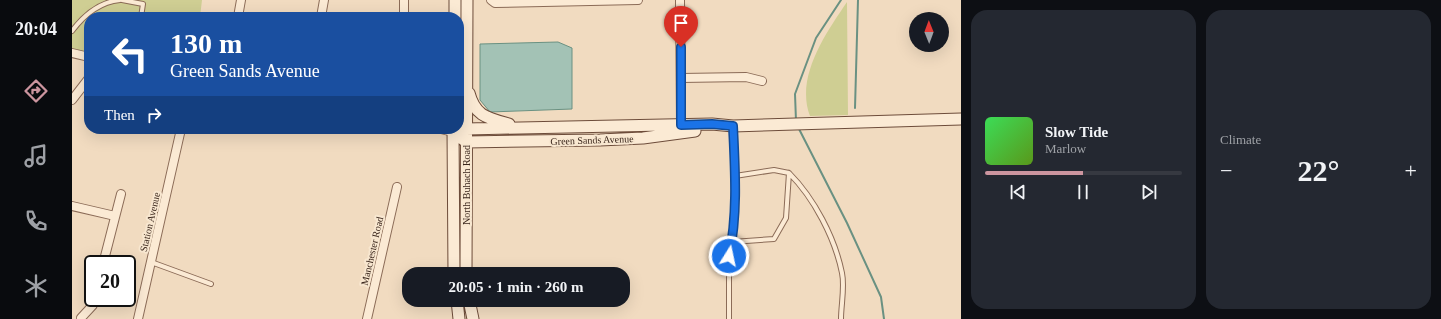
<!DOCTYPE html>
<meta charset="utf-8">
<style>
:root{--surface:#171b24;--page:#242831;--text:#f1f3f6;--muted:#9ea1a6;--line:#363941;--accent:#cc959f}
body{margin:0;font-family:"Times New Roman",serif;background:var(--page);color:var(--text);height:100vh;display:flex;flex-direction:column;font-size:15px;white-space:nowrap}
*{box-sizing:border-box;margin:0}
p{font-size:13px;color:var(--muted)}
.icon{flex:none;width:22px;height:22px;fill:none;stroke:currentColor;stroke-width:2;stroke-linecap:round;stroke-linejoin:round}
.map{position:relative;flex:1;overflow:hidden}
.details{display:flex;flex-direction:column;gap:10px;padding:10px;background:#0d0f14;width:480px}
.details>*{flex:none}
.top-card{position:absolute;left:12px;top:12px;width:380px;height:122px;border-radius:16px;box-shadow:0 4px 16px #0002;background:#1a4fa0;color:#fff;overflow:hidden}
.needle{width:26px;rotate:359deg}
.fabs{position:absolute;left:837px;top:12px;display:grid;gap:8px}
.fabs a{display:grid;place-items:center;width:40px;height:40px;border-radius:50%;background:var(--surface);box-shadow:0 4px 16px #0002;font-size:20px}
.speed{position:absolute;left:12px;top:255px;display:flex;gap:8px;font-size:20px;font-weight:700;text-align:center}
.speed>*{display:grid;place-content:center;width:52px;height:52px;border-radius:50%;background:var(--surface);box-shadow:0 4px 16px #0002;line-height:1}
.speed .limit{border:2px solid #111;border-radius:6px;background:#fff;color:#111}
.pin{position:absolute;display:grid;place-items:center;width:34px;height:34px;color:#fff;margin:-41px -17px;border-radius:50% 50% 50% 0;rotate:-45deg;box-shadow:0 0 4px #0007}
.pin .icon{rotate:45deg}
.me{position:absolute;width:44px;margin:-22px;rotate:10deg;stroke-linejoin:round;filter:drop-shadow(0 0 3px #0008)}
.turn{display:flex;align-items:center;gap:14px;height:84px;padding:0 20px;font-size:18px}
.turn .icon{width:52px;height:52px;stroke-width:2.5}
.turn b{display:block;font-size:28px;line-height:34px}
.then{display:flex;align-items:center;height:38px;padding:0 20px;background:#0003;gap:8px;font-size:15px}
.big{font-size:30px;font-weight:800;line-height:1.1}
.details .widget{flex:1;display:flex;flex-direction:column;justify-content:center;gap:6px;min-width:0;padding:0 14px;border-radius:16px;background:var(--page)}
.song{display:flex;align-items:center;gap:12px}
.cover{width:48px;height:48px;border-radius:6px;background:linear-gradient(135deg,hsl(130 70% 55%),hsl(90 70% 35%))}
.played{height:4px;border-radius:2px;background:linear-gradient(90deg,var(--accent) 50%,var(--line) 50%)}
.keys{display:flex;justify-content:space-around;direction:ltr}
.heat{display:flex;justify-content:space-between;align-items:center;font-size:22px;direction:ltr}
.details .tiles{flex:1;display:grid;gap:10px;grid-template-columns:repeat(2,1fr)}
.trip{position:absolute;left:330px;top:267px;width:228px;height:40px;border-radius:16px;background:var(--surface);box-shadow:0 4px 16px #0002;font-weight:800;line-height:40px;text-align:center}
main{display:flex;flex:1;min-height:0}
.tabs{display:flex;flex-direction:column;width:72px;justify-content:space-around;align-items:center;background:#090b0e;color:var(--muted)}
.tabs .icon{width:28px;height:28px}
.tabs .selected{color:var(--accent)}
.tabs b{font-size:18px;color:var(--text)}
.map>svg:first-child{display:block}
.green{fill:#cfce93}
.water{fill:#a3c2b5;stroke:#6a9182}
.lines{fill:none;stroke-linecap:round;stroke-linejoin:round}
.stream{stroke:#6a9182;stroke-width:2}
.lane-casing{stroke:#8b6b57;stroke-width:6}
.street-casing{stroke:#8b6b57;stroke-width:10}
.secondary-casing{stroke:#6d4c3a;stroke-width:13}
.lane{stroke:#fbead4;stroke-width:4}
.street{stroke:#fbead4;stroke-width:8}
.secondary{stroke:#fbead4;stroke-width:11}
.route-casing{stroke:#114b97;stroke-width:10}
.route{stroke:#1a73e8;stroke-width:7}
.labels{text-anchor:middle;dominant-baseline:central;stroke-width:4;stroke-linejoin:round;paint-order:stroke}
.street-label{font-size:10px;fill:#3a261c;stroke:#f8e7d0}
</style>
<main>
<nav class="tabs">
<b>20:04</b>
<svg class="icon selected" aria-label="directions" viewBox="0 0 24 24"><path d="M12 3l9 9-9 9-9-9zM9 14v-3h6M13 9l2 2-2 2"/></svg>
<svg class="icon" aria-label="music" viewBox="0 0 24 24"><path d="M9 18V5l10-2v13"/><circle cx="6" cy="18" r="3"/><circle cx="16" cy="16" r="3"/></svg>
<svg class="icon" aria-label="phone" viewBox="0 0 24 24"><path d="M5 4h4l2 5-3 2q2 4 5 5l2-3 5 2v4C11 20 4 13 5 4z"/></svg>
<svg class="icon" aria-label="climate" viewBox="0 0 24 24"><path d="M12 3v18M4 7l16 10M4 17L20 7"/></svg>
</nav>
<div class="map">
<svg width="889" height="319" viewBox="0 0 889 319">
<rect width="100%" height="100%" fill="#f1dbc0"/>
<path class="green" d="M0,0H130L128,17H17V53L0,49Z
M775,2L776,115L738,116C723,77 754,33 775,2Z"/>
<path class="water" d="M486,42L500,48V109L418,112L408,100V44Z"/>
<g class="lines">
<path class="stream" d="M783,108L786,0
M724,121L723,94L744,38L769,0
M726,127L775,223L809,297L812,319"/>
<g class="lane-casing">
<path id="lane" d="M50,0L71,4L69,17
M0,31C12,15 28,2 48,0
M661,126L663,163L660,242L702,239L714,218L717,173L702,170L663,176
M717,173C742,198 763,238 770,273C773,287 769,305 769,319
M79,262L139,284
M657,319V256L660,242"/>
</g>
<g class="street-casing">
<path id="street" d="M419,0L423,3L566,0
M608,0L609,125
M166,17L169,0
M249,17L252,0
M332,17V0
M0,53L17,57
M609,78L674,77L690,81
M0,100L17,78
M369,129L381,132
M0,206L43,216
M31,264L49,194
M9,318L21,305L23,298
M66,319L109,129
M295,319L325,187"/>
</g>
<g class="secondary-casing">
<path id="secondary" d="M383,17V0
M397,93C403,116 415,118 437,124
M381,129L382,274
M381,132L394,129L640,124L661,126L889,119
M381,132L394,142L528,140L571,138L623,131
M394,274L395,0
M385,300L387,319
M397,300L401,319"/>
</g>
<use href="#lane" class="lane"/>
<use href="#street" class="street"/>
<use href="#secondary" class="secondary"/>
</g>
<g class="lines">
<g class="route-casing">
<path id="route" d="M609,47V125L640,124L661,126C663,169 666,214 657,256"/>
</g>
<use href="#route" class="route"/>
</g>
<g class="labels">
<g class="street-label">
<text transform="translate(520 140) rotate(-2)">Green Sands Avenue</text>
<text transform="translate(394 185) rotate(-90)">North Buhach Road</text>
<text transform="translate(78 222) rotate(-77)">Station Avenue</text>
<text transform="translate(300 251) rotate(-77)">Manchester Road</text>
</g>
</g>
</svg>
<div class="fabs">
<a><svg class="needle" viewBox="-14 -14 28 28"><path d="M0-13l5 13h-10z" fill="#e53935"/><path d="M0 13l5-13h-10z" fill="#9ea1a6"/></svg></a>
</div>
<div class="speed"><div class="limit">20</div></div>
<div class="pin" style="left:609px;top:47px;background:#d93025"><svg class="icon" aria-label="arrive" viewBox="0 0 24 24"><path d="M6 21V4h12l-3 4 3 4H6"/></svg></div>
<svg class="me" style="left:657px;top:256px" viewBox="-20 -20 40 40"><circle r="17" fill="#1a73e8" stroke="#fff" stroke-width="3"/><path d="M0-11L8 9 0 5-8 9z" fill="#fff"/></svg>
<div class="trip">20:05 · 1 min · 260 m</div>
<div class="top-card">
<div class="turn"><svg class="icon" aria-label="left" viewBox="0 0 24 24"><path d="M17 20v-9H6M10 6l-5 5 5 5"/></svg><div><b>130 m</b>Green Sands Avenue</div></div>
<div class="then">Then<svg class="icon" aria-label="right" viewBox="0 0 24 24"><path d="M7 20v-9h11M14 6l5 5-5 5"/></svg></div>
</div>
</div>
<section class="details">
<div class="tiles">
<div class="widget">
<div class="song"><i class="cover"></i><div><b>Slow Tide</b><p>Marlow</p></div></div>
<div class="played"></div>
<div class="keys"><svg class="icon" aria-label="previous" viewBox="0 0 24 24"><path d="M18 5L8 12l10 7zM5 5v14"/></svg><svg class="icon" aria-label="pause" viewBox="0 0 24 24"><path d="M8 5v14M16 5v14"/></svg><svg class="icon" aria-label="next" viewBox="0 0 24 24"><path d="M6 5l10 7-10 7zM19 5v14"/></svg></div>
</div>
<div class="widget"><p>Climate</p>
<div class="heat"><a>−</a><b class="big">22°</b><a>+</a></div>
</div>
</div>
</section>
</main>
